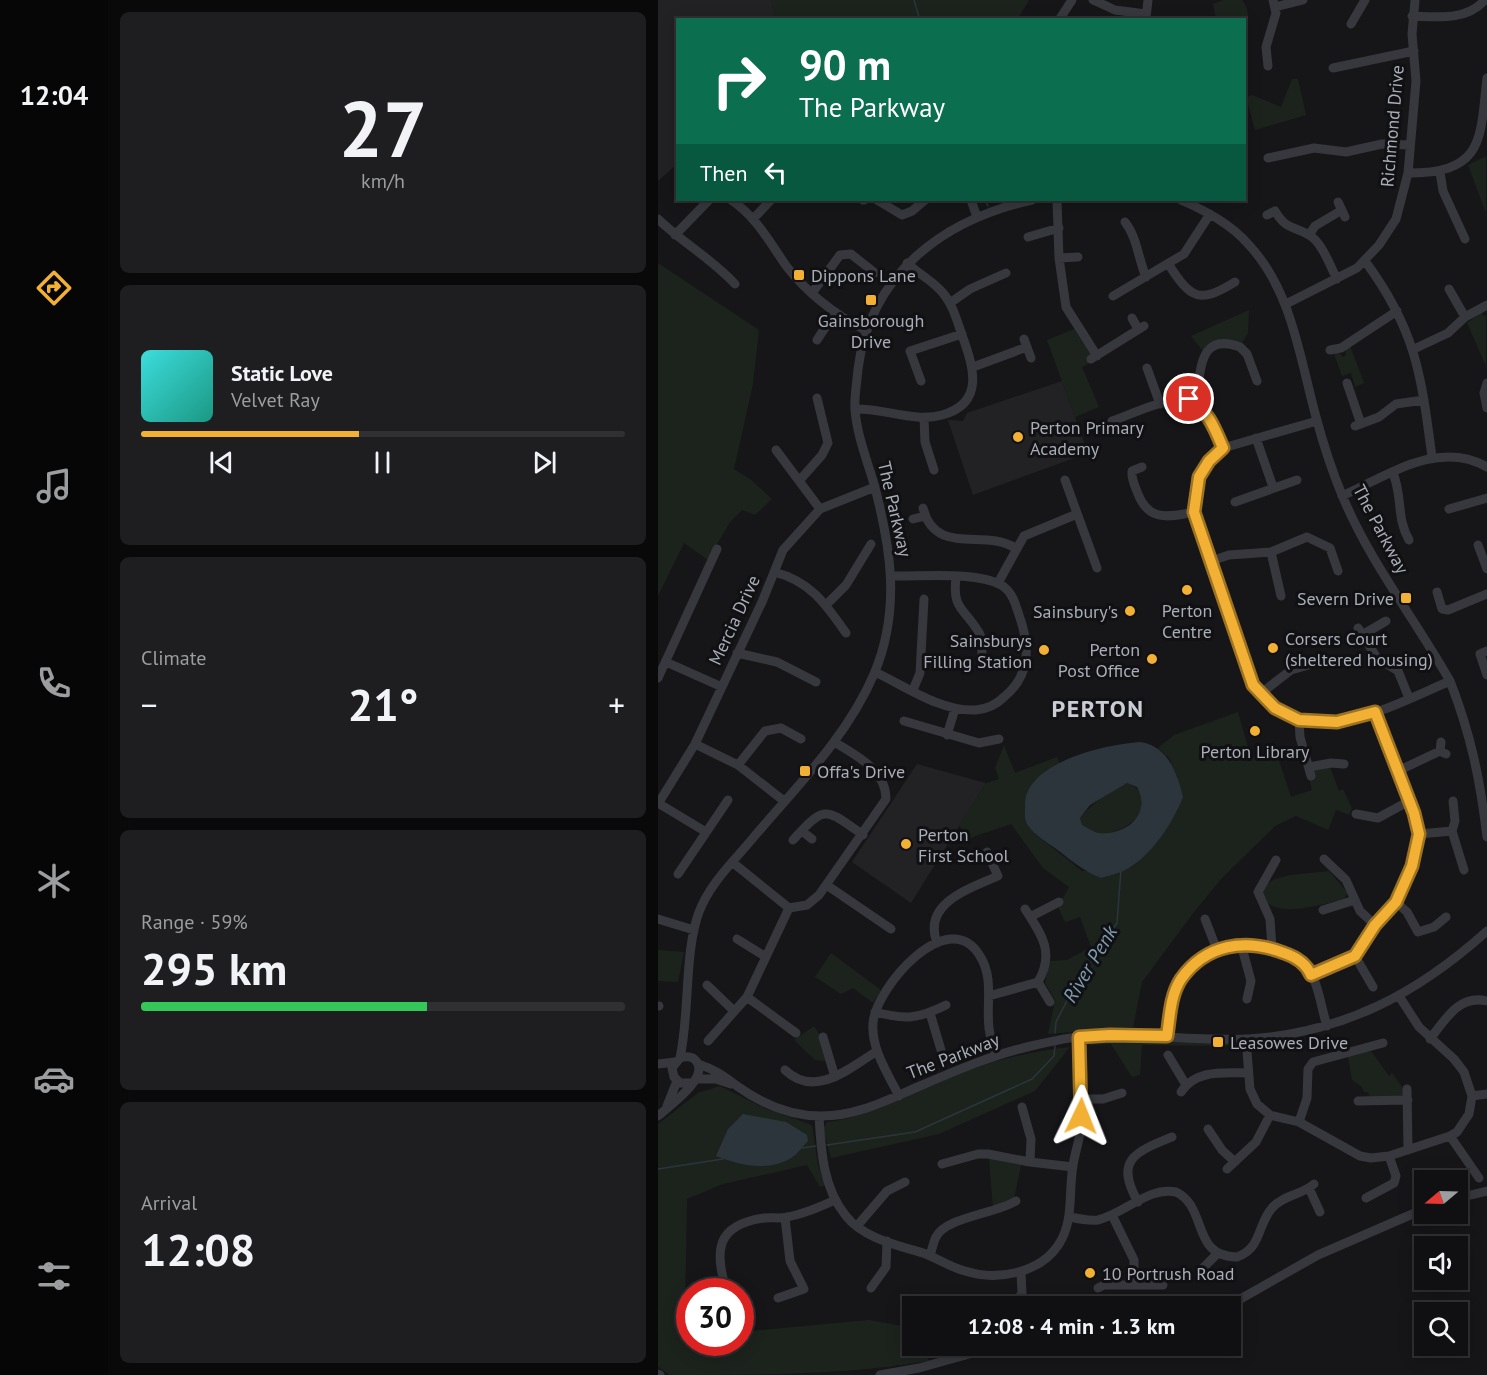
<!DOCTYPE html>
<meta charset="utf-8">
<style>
:root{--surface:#101012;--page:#1e1e20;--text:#f1f3f6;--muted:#9c9d9f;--line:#303032;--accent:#f2b134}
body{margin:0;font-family:"PT Sans",sans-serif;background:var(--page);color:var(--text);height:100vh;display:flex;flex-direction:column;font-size:22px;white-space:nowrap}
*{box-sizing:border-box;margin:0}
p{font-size:20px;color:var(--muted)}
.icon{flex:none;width:33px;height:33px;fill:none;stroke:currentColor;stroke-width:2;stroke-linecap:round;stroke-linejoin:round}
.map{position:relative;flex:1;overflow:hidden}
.sheet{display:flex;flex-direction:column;gap:12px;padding:12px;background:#09090a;width:550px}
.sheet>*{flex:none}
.banner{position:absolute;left:18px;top:18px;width:570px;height:183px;border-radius:0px;box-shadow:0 3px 15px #0003,0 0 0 2px var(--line);background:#0b6e4f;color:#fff;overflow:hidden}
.needle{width:39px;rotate:251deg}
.fabs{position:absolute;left:756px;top:1170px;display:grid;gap:12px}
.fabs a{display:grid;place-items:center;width:54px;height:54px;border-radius:0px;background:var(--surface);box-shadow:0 3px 15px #0003,0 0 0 2px var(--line);font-size:30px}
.speed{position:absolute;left:18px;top:1278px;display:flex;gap:12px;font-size:30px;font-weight:700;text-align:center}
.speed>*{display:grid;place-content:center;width:78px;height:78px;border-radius:50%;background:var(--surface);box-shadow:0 3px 15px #0003,0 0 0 2px var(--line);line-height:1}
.speed .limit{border:9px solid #d22;background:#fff;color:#111}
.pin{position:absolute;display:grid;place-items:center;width:51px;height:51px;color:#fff;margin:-26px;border:3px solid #fff;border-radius:50%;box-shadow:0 2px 6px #0007}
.me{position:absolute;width:66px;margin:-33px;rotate:2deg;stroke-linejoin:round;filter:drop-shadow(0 0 4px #0008)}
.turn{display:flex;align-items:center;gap:21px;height:126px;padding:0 24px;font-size:27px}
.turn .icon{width:78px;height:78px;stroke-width:2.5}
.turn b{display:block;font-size:42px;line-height:51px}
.then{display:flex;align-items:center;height:57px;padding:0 24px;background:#0003;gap:12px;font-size:22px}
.big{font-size:45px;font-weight:700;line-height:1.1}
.sheet .widget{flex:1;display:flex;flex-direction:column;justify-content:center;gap:9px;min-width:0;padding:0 21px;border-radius:9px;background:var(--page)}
.sheet .dial{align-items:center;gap:0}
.dial b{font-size:78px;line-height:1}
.song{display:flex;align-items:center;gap:18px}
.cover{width:72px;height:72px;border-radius:9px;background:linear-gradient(135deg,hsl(180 70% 55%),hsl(170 70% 35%))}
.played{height:6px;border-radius:3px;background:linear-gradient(90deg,var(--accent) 45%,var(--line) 45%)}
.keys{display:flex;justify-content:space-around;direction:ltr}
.heat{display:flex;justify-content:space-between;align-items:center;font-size:33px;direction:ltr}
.charge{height:9px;border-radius:4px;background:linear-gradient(90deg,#34c759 59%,var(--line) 0)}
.trip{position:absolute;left:244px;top:1296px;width:339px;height:60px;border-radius:0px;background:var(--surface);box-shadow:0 3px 15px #0003,0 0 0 2px var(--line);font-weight:700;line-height:60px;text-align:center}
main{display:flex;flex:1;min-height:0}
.menu{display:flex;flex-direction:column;width:108px;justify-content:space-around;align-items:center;background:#060607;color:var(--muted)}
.menu .icon{width:42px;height:42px}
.menu .active{color:var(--accent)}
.menu b{font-size:27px;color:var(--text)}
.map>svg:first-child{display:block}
.built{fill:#222225}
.green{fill:#1c231d}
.water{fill:#2c353c;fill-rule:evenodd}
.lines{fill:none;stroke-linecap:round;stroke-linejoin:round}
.stream{stroke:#2c353c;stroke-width:1.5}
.minor{stroke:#37383d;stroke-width:9}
.route-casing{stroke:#9d7322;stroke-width:15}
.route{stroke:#f2b134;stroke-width:10}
.poi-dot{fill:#f2b134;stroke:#111113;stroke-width:2}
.labels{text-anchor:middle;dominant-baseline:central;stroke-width:6;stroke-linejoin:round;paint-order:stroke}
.street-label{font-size:18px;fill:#a8adb8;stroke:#111113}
.poi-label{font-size:18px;fill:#a8adb8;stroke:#111113;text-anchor:start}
.water-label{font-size:20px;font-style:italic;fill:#7f9bb3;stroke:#111113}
.district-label{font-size:24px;font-weight:bold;letter-spacing:1.5px;fill:#c9ccd4;stroke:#111113}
</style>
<main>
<nav class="menu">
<b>12:04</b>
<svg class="icon active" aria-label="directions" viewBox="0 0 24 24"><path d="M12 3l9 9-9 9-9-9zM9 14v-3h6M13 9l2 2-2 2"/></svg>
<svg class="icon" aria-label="music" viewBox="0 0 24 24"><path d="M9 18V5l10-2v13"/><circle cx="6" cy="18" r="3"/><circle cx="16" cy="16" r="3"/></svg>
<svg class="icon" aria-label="phone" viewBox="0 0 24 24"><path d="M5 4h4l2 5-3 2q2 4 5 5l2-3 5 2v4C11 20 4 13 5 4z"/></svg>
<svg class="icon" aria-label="climate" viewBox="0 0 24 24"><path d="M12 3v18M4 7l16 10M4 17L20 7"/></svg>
<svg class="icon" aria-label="car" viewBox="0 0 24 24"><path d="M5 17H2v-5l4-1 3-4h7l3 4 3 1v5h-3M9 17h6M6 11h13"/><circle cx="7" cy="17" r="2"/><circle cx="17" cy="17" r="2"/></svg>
<svg class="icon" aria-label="filters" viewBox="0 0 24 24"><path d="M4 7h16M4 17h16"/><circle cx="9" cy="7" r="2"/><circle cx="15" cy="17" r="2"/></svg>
</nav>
<section class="sheet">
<div class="widget dial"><b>27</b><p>km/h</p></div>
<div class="widget">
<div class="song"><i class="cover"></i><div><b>Static Love</b><p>Velvet Ray</p></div></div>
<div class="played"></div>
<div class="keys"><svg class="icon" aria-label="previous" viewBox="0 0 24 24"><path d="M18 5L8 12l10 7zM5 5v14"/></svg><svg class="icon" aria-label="pause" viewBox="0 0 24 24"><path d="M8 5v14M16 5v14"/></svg><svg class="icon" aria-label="next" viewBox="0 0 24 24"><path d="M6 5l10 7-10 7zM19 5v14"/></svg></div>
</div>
<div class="widget"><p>Climate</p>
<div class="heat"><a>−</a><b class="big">21°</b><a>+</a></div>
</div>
<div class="widget"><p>Range · 59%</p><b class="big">295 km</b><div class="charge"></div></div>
<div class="widget"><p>Arrival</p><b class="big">12:08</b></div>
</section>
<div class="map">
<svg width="829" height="1375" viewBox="0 0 829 1375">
<rect width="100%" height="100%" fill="#161618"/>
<path class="built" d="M0,0H113L118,19L20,20L19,164L0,181Z
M404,381L430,453L315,495L290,420L305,421L309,413Z
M259,764L328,783L253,903L194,862Z"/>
<path class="green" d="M113,0H371L359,20L118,19Z
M566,0H584C592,10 591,21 587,33L586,20L558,19L555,4Z
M634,79H640L648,115L597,130L588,97L594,95L623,107Z
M828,156V213L810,165Z
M0,263L101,330L95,384L76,469L92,479L114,499L97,515L84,510L72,522L50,560L26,543L0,596Z
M591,310L590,333L584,343L558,341L544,350L533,336Z
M824,312L825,316L828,315V366L809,323Z
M416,329L433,355L434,362L424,367L441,407L417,417L389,340Z
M692,346L706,383L697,387L693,373L684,376L676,354L680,352L685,357L688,355L687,348Z
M580,712L593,758L618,751L633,797L654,790L651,778H656V770L672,767L681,791L685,789L694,808L691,815L678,810L670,830L638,816L617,826L564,878L536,912L484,982L475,1027L390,1034L397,1000L387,983L392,961L409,960L433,947L422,917L407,922L400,907L411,887L385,868L353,824L312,838L301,826L328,783L341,779L337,768L346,745L357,773L399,757L402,764L387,771L377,834L424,871L474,867L489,854L520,809V778L511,758L500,748L516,735Z
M469,783C507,798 472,836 441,833C436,832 429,827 424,825L422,818C431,807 456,787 469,783Z
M671,871L690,893L686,899C665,904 600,925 605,886L617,879L633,875Z
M0,950L26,952L20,982L0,981Z
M173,953L223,990L215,1003L195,988L183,994L157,977Z
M156,1026L161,1034L168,1061L157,1060L136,1040Z
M439,1041L578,1043L581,1046L484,1045L482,1075L474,1077L453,1044L431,1045Z
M412,1047L377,1091L281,1134L173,1158L165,1129L169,1122C220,1116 260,1088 308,1071C341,1059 376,1051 412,1047Z
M713,1051L731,1076L734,1073L747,1091L745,1096L712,1098L710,1092H706L704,1087L694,1080L690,1056Z
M62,1086L106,1108L154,1125L160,1165L167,1185L162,1187L149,1165L65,1184L29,1199L27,1309L31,1313L32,1342H82L83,1332L211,1320L255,1328V1346H264L271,1361C186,1375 98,1375 12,1375L0,1367V1124L40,1093Z
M331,1158L363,1165L356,1199L335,1209Z"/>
<path class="water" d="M483,742C510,747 519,772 525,797C516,820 496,852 474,866C466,872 453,875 443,878C426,871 415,862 401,851C389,842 377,836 369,824C366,819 367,811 367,806C366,762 449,744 483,742ZM469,783L479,787C494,813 469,836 441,833C435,832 429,827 424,825L422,818L432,805Z
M85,1114L128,1122L149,1135L150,1141C145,1146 139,1155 133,1158C110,1172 81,1165 58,1156L70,1129Z"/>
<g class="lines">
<path class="stream" d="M256,0L262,20
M327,200L330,206
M397,1033L398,1022L417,985L459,923L463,869
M169,1145L257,1132L374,1079L396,1056L397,1046
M144,1148L158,1146
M0,1169L65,1159"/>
<path class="minor" d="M435,0L457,10L488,14
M617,7L645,0
M754,16C780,17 808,21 827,0
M488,18L490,0
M401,20L414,0
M693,24L707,0
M610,66L608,47L618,13L615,0
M675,68L756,51
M610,158L656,148L688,152L724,144L752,145
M782,172L785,191L807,239
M750,173C826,173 822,140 829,78
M73,200C98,216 112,243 129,267C151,295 176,314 207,330
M205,200H206
M219,200L244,215L254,211L267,200
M313,200L319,217
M399,200L401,258L408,307L439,356
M523,200C548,211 573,224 591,245C634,291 642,359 658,417C665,443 674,471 684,495C711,561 757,619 792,681C813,735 822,779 829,837
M680,202L687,217
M609,215L617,211C629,231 635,225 651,235C664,242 672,266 679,279
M0,219C25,243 54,259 77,284
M95,219L113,200
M467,222C479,237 480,258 488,277
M17,235L51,200
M651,235L657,226L684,210
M370,237L401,228
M401,258L420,257
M707,261C758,330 763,374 774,457
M511,265C533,299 541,304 577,282
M791,289L807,317
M154,293L182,255L193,254L217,273
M455,296L526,254L552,214
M292,303L312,289L348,273
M628,304L699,268L721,245L738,219L750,173L758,81L754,34L757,0
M474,318L480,329
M366,339L373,358
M159,340L176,314
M756,349L790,333L807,317L829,305
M672,350L683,348L739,311
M433,359L486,326
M315,367L369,347
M489,368L502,404
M263,381L252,351L304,334
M689,383L703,424
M829,383L826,393L829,408
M537,402C544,375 538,331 582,347L589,354L599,381
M197,409C226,408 257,423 284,415C328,403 315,366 304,335C299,321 295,305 285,293C275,281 261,274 249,263
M266,418L267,442L276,470
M454,421C476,414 524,388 543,406C554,417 559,434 565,448
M659,421L565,448L545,468L538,485L537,516L595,685C647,756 729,708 792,681
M697,426L721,417L738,404L766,400
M598,438L615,487
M118,450L162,509
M484,467L474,471C473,479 477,486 480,494C491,522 511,517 536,512
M735,473C745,498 738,517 751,540
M407,480L439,568
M141,481L164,455L170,443L159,398
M684,496C729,476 780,439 829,467
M577,502L639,480
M265,508C277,557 327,528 357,548
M791,509L829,498
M255,519L267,516
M820,545L829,569
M613,552L623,596
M553,561L571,555L613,552L649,537L672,548L680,571
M116,572C152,581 167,603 188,633
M298,578C294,609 306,608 320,631C326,639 323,653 324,663
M340,583L366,536L419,514
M779,592L784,609L790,610L829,594
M168,605L188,585L213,544
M700,628L719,658L740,671L751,698
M704,635L728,621
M829,651L822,654L829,675
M79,653L119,662L158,682
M8,662L64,687
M217,672C247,686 283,712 318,710C328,709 339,704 346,697C373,675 372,646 361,615C357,603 354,591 343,585C318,571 263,577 234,576
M0,678L59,549
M255,690L262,673L266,599
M602,694L633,670L668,660
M641,720L642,737L653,776
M246,721L321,743L341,739
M289,735L297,709
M783,742L782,751L788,754
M37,744L80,765L126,801
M80,765L107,731L123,728L143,739
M651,767L673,763L686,764
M742,770L782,751
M795,801L797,821L794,831L806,870
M0,803L48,832
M0,804L37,744L104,602L125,550L162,509L217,487
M698,814L720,818L753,800
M144,831L154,839
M761,834L794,831
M135,840C168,804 167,808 205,835
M666,859L688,880L702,911L717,925
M74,862L131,908L149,905L161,895L228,799C228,770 199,756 176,742
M20,874L70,800
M170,886L233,929
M738,902L749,912L760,932L776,927L788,917
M665,910L697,900
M372,917L401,902
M0,919L36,930
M547,919L559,950
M79,939L108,957
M279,943C264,903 311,889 340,876L329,852
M583,944L593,981L589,999
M614,948L612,919L600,892L618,860
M697,956L715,987
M653,975L697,956L717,925L738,902L754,866L761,834L756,813L717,712
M380,982L392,1002
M49,985L76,1011
M331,996L380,982C397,953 384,935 367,909
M89,997L138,1033
M0,1006H1
M217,1012C247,1020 260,1019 288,1005
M272,1013L283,1050
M165,1037L177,1077
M509,1037C511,1022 511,1004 517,991C535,948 582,936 623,952C631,955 640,958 647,965C660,978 663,1008 669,1026
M588,1039L592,1089L599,1104L612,1115L641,1122L702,1156L713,1158L731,1156L792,1136L799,1132L811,1114L814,1096L806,1072L796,1059L761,1027L741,996
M772,1039C787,1020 801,994 829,1001
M50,1041L89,997L131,908
M510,1055L528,1085
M22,1058C32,1012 26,953 41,912C52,883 76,861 95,838C139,786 189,737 216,674C243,610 233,548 216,484C209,460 199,435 197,410C196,397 199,382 200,369C212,274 285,220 374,200
M0,1064L17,1062
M40,1064C56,1069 66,1076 79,1086C104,1104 132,1116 163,1116C200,1116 229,1100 262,1086C299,1070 334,1055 373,1046C399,1040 426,1034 454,1035C499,1035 545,1041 590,1039C685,1033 759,994 829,931
M127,1070C157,1099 192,1068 219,1051
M39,1079H58L73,1084
M749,1089L750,1150
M523,1092C538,1069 566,1073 590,1073
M241,1096C230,1074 213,1049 215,1023C218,987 291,903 322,956C336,978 328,1004 331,1028C332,1037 335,1046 338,1055
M814,1096L829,1094
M425,1099H445L464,1093
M700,1101L750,1100
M9,1106L19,1081
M364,1107L373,1139L372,1162
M0,1116C11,1106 50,1079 39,1062C35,1056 28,1056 22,1058L14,1068L16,1077L22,1083H33
M161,1116C163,1151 165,1188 188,1216C205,1238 239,1245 265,1253C279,1258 292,1267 307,1271C338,1281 382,1274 401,1244C415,1222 411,1197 414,1173C415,1159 420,1146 422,1133C426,1100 424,1069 421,1037
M641,1122L649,1098L650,1069L655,1062L725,1043
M550,1129L564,1150L577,1162
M792,1136L821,1178
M284,1164L320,1154H330L372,1162L415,1167
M569,1169L598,1142L612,1115
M651,1188L662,1212
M708,1198L736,1183L738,1176L731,1156
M800,1198L829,1191
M480,1202C456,1160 477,1152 514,1137
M454,1215L476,1260V1284
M412,1217C421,1219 431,1221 440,1220C466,1214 491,1186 518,1192C550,1207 533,1257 579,1257C604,1248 599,1225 614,1208C625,1195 644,1195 656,1184
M199,1226L229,1191L247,1182
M272,1255C274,1250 275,1243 278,1237C288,1217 337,1214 358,1201
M543,1270L560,1253
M213,1288L228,1267L229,1241
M440,1288L446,1285H505
M69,1292C56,1252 57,1225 106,1218C114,1217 122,1219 129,1217C146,1214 162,1207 177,1200
M120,1298L146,1289L132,1261L127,1218
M352,1306L364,1294L363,1272
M570,1306L660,1255L766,1209
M0,1374L2,1375
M222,1375L261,1368L340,1346"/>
</g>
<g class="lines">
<g class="route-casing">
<path id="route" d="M423,1116L421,1037L452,1035L509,1036C512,1017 512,996 523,979C548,944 587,938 626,953C638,957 648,963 653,975L697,956L717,925L738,902L754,866L761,834L756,813L717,712L679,722L641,720L617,708L595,685L536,512L541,477L551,461L565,448C557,429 550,410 531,399"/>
</g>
<use href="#route" class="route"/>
</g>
<g class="poi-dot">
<rect x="135" y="269" width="12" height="12" rx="3"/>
<rect x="207" y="294" width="12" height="12" rx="3"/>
<circle cx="360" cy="437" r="6"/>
<circle cx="529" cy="590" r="6"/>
<rect x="742" y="592" width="12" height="12" rx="3"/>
<circle cx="472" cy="611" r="6"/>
<circle cx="615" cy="648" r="6"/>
<circle cx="386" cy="650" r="6"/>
<circle cx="494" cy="659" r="6"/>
<circle cx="597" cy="731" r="6"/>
<rect x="141" y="765" width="12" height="12" rx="3"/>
<circle cx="248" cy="844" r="6"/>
<rect x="554" y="1036" width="12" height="12" rx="3"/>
<circle cx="432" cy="1273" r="6"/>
</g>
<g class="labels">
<g class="street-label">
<text transform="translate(734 126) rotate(-85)">Richmond Drive</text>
<text transform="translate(237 509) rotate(77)">The Parkway</text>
<text transform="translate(723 529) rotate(62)">The Parkway</text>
<text transform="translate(76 620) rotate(-65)">Mercia Drive</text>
<text transform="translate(295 1056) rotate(-21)">The Parkway</text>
</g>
<g class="poi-label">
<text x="153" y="275">Dippons Lane</text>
<text x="213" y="320" text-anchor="middle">Gainsborough<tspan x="213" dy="21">Drive</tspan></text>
<text x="372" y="427">Perton Primary<tspan x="372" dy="21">Academy</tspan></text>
<text x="736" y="598" text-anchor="end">Severn Drive</text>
<text x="529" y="610" text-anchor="middle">Perton<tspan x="529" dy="21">Centre</tspan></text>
<text x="460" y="611" text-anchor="end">Sainsbury's</text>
<text x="627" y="638">Corsers Court<tspan x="627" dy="21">(sheltered housing)</tspan></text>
<text x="374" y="640" text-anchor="end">Sainsburys<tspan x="374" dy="21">Filling Station</tspan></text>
<text x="482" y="649" text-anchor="end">Perton<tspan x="482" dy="21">Post Office</tspan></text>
<text x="597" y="751" text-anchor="middle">Perton Library</text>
<text x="159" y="771">Offa's Drive</text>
<text x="260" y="834">Perton<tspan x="260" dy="21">First School</tspan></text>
<text x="572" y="1042">Leasowes Drive</text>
<text x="444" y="1273">10 Portrush Road</text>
</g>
<g class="water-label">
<text transform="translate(432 964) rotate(-59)">River Penk</text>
</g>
<g class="district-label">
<text x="440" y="708">PERTON</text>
</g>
</g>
</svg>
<div class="fabs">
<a><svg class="needle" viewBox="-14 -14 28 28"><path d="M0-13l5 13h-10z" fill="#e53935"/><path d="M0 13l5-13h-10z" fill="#9c9d9f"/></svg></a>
<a><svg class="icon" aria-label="sound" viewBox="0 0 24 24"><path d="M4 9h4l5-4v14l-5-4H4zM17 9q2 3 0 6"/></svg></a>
<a><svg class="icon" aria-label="search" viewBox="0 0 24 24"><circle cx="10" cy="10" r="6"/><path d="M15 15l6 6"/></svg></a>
</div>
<div class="speed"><div class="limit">30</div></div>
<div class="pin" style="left:531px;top:399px;background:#d93025"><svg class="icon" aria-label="arrive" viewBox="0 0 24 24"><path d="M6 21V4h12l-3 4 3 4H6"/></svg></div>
<svg class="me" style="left:423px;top:1116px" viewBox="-20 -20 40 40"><path d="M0-17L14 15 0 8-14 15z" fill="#f2b134" stroke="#fff" stroke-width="4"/></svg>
<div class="trip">12:08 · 4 min · 1.3 km</div>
<div class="banner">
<div class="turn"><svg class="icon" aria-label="right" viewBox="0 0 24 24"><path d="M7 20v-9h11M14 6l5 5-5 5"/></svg><div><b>90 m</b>The Parkway</div></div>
<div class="then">Then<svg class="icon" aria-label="left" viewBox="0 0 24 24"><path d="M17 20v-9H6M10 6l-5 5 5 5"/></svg></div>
</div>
</div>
</main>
